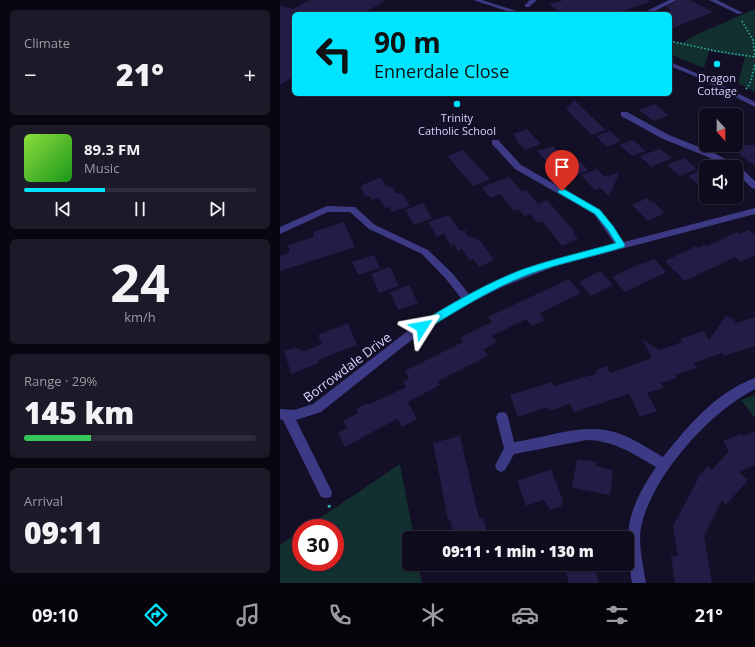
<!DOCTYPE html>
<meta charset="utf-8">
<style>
:root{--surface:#0e0b1c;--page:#1c1929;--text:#f1f3f6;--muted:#9b9ba3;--line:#2e2b3b;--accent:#00e5ff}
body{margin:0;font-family:"Open Sans",sans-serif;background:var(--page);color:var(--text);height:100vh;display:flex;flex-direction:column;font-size:15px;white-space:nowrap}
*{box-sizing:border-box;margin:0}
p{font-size:13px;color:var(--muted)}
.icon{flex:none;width:22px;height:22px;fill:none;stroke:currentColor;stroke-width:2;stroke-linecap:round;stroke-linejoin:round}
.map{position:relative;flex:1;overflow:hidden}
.details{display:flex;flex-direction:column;gap:10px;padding:10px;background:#08060f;width:280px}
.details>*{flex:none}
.top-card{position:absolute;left:12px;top:12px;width:380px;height:84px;border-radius:6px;box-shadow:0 1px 3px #0004,0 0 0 1px var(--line);background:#00e5ff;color:#111;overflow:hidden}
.needle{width:26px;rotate:159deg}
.tools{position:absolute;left:419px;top:108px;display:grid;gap:8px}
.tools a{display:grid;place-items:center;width:44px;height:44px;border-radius:6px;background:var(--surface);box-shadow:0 1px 3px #0004,0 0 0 1px var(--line);font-size:20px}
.speed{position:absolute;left:12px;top:519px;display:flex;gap:8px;font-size:20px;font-weight:700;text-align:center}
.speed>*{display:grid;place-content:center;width:52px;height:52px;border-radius:50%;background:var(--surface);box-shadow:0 1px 3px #0004,0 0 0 1px var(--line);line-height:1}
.speed .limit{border:6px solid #d22;background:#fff;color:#111}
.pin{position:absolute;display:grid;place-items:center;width:34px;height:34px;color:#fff;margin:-41px -17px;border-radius:50% 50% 50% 0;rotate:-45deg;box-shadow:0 0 4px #0007}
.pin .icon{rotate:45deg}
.me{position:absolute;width:44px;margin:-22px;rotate:56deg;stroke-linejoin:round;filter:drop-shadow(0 0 3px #0008)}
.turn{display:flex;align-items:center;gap:14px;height:84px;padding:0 16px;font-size:18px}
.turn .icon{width:52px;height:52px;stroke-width:2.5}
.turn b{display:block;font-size:28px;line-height:34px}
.big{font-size:30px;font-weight:800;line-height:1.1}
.details .card{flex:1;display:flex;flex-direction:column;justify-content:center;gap:6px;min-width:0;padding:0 14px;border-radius:6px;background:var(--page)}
.details .dial{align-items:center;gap:0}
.dial b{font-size:52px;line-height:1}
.song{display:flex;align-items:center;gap:12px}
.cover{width:48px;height:48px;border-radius:6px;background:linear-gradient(135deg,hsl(90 70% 55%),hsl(120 70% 35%))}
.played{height:4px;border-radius:2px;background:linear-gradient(90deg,var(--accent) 35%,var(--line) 35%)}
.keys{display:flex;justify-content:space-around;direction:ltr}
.heat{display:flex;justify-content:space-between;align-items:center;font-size:22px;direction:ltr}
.charge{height:6px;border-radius:3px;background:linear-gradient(90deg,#34c759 29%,var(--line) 0)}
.trip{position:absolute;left:122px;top:531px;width:232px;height:40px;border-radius:6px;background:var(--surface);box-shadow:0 1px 3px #0004,0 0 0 1px var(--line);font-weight:800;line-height:40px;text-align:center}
.tabs{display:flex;height:64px;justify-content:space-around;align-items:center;background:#06040b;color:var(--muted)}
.tabs .icon{width:28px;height:28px}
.tabs .selected{color:var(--accent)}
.tabs b{font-size:18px;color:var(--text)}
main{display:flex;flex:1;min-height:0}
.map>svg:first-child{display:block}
.green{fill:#12302f}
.building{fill:#241b47}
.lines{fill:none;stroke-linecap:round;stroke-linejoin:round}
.path-far1{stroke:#2fb8b0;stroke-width:1.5;stroke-dasharray:1.5 2;stroke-linecap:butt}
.path{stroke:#2fb8b0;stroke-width:3;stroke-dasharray:2.5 4;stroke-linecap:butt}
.minor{fill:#3d3a85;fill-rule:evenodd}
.route{fill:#00e5ff;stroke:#0095a6}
.poi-dot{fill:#00e5ff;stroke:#130f26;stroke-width:1.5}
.labels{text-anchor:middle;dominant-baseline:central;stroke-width:4;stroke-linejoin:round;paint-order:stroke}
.far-poi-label{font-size:11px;fill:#d9d4ff;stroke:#130f26}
.street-label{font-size:13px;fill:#d9d4ff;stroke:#130f26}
</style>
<main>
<section class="details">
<div class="card"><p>Climate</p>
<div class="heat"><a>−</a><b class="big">21°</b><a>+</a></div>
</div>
<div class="card">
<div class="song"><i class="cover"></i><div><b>89.3 FM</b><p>Music</p></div></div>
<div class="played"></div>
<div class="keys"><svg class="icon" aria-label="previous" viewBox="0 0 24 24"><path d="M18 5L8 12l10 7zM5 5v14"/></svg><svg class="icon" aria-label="pause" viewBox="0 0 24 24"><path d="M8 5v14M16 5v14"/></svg><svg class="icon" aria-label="next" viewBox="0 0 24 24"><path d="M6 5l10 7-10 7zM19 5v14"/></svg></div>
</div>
<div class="card dial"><b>24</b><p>km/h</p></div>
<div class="card"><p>Range · 29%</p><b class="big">145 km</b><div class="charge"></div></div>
<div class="card"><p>Arrival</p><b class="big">09:11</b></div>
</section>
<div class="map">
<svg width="475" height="583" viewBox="0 0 475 583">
<rect width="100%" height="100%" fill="#130f26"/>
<path class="green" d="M475,9V92L458,83L465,57L429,51L424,68L390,54V40L403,43L411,37Z
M475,395V418L461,400Z
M120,464L134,538H129V564H138L142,583H0V545L21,531V562H55V528H25Z"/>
<path class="building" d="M30,0H106L83,14H14V76L0,85V5L13,9Z
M284,0H368L369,2L334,14H282L269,4Z
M398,0H410L433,12L390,29V10L386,7Z
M294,100L326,130L312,135L286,109Z
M374,104L389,115L374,121L359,110Z
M247,129L261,144L245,150L235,139H237L233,134Z
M330,131L341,141L327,147L316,136Z
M353,140L366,151L352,156L339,145Z
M447,145H475V166Z
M273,146L284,157L268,163L257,151Z
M380,149L392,158L371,167L360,156Z
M183,150L210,179L193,186L167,156Z
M296,157L308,170L292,177L279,163Z
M404,158L417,169L400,176L387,165Z
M426,168V191L408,176Z
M317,169L325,177L340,172L329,196L320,188L315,190L301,175Z
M101,177L106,186L112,187L117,194L122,193L130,206L112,212L109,207L105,208L99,198L92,200L90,196L85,197L80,186Z
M229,177L242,191L246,190L258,204L267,200L295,232L293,233L298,239L282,246L262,221L258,223L250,214L244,216L239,209L234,211L220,194L210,198L202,187Z
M367,198L371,202L373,201L385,213L368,221L352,205Z
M143,203L152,218L134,225L125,210Z
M169,215L180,231L185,230L188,236L196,238L202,243L214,260L199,267L193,259L190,261L182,249L178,251L174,244L171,246L164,234L157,237L148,222Z
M64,222L75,247L0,271V256L10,252L8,245L34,237L33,232Z
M469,230L475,236V255L461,262L455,257L405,281L385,261L416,246L418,248L425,245L427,246L457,232L459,234Z
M94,255L100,268L78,275L72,262Z
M374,259L387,272L345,292L332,277L361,263L363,264Z
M110,267L119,286L99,293L91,274Z
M320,271L333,285L311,296L299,282Z
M289,279L301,293L260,313L265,320L252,326L246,319L212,336L217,342L204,349L208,356L158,381L160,385L128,402L137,419L122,427L117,419L65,447L58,433L67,428L63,421L78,413L76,409L87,403L88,405L126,387L123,382L129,379L125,371L183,342L181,337L212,322L208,317Z
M129,285L138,303L118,310L110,292Z
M446,316L453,318L456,323L475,317V346L444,356L442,353L414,363L417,368L395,375L397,378L381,383L384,388L367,393L377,411L360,417L349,394L294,412L290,404L269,411L268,407L238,417L230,395L272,382L274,386L315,374L318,369L327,366L330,373L372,358L362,339L379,350L402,342L400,339L424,331L429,340Z
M68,323L77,345L38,360L39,363L11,374L4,351L14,348L25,351L42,344L38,335Z
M475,431V465L459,472L468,480L446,505L442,500L424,536L432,583H395L391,556H398L393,526L418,479L417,478L428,466L432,470L449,451L443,441L461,434L463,436Z
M180,436L199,518L203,517L209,538H174L170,519L168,520L153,443Z
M297,459L317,462L316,466L333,470L330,495L292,488Z
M271,469L283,501L281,506L271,510L263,500L246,506L237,481Z
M283,564H313L319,583H289Z"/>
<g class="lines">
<path class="path-far1" d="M462,21L473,40L475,57
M390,41L436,51L475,57
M466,89L470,84L475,64"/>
<path class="path" d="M49,505L50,511"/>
<path class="minor" d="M193,0H202L246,14H236Z
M250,0H257L249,7H245V5Z
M389,0H397L369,14H361Z
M429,0H437L463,13L458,14Z
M390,62L423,76L475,102V107L419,78L390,66Z
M341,112H347L389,135L434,153L459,166L475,181V189L472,188L456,173V167H447L428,157L383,139L341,116Z
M212,140H218L241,165L320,210L344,242L475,208V214L276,266L222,287L187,305L153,325L125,345L41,412L16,420L52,492L51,497L46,498L41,497L3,420L0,419V409L14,410L33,404L129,330L181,298L166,279L142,254L89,229L70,212H48L0,234V227L47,206L75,207L95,225L148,250L172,273L189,294C236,270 284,257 335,244L314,214L235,169L212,144Z
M475,378V389C431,411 374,474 362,523C357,542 363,564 366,583H352C344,531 346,512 376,467C352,453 335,441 307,440L234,454L225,470L221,472L217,470L215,466L224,448L216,417L218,413L222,412L226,413L228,417L234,442C266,438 298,424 330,431C348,435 366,447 383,457C408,426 436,392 475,378Z"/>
</g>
<path class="route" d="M282,188L320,210L333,226L345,245L344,247C312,257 279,263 247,275C211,289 178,310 145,330H138L137,327L138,324C171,304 205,284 241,270C272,259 304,252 336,243L328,230L315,214L279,193L278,191Z"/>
<g class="poi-dot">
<circle cx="437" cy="64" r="4"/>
<circle cx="177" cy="104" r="4"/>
</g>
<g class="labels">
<g class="far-poi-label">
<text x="437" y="77">Dragon<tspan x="437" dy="13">Cottage</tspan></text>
<text x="177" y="117">Trinity<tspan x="177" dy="13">Catholic School</tspan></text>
</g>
<g class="street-label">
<text transform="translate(67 367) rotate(-37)">Borrowdale Drive</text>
</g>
</g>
</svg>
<div class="tools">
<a><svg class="needle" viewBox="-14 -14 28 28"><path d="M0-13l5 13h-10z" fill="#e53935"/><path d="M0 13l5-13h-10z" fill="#9b9ba3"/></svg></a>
<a><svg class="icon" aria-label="sound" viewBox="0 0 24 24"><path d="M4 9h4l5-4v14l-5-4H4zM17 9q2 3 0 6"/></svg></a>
</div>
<div class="speed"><div class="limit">30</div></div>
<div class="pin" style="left:282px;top:191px;background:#d93025"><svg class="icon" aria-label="arrive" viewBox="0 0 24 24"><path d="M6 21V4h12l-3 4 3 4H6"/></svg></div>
<svg class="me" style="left:142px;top:327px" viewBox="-20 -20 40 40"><path d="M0-17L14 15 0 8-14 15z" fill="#00e5ff" stroke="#fff" stroke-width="4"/></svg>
<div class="trip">09:11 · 1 min · 130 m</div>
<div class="top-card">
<div class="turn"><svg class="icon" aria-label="left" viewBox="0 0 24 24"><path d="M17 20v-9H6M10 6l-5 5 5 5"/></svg><div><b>90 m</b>Ennerdale Close</div></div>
</div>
</div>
</main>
<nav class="tabs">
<b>09:10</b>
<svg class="icon selected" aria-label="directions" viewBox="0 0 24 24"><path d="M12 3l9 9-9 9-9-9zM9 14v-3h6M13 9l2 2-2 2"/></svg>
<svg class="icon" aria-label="music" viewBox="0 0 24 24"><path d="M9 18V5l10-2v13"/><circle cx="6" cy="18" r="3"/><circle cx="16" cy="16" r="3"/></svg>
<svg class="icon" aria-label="phone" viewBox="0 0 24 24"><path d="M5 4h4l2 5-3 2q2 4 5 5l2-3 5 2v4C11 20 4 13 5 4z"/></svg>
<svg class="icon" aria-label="climate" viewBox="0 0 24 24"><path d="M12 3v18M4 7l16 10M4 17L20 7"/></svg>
<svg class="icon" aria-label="car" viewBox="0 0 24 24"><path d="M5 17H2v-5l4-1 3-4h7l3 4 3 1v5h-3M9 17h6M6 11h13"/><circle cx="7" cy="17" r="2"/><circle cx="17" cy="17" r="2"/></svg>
<svg class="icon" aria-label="filters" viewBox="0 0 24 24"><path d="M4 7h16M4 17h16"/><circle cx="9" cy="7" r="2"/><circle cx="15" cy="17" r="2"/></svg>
<b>21°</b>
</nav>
